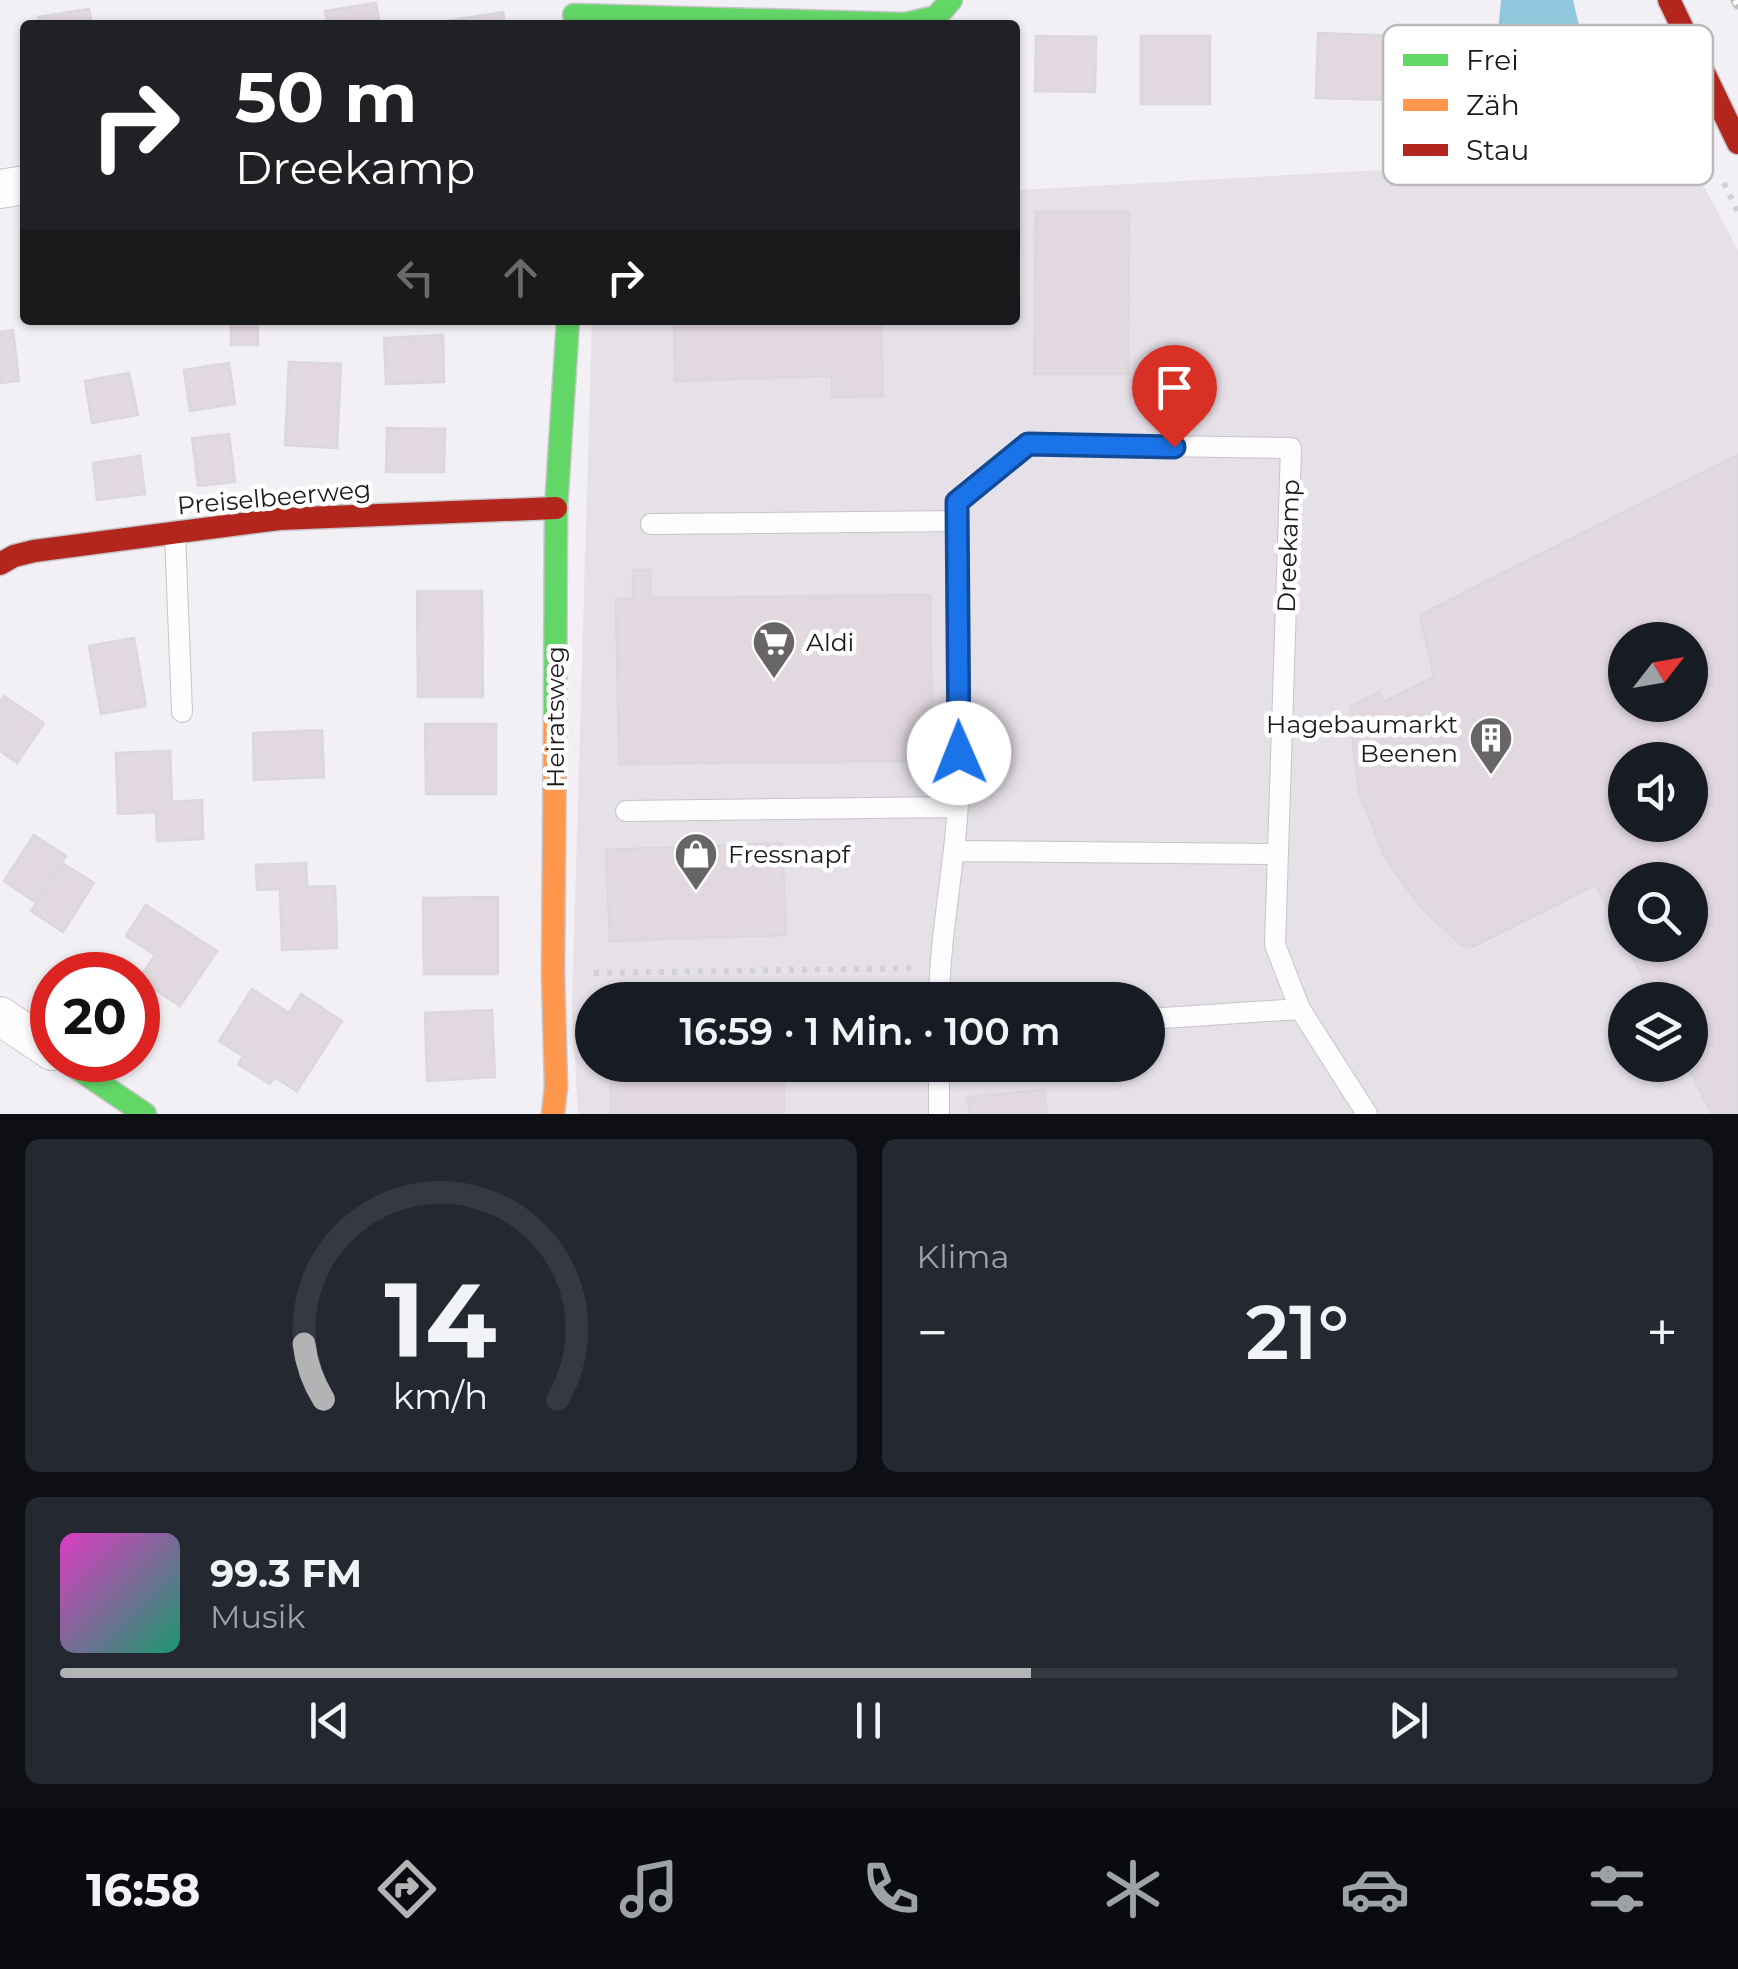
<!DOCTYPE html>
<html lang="de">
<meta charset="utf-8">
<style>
:root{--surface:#171b24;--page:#242831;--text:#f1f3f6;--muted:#9ea1a6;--line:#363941;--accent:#b3b3b6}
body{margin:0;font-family:Montserrat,sans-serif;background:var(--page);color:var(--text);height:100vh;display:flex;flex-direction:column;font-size:38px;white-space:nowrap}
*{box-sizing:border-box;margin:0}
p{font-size:32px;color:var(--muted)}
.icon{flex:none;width:55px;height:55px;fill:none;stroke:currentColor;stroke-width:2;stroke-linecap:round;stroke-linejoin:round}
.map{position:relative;height:1114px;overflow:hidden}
.panel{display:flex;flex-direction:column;gap:25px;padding:25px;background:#0d0f14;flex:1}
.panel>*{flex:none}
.guide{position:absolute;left:20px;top:20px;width:1000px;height:305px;border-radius:10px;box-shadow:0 2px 8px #0004;background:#202124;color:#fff;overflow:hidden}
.needle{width:65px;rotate:59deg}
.buttons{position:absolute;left:1608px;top:622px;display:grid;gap:20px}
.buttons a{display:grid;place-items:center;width:100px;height:100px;border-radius:50%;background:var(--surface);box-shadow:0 2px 8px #0004;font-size:50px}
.speed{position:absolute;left:30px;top:952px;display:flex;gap:20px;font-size:50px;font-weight:700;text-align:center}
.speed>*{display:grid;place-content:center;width:130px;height:130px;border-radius:50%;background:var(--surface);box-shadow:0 2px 8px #0004;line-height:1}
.speed .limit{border:15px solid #d22;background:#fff;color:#111}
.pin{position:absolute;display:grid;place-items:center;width:85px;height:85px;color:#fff;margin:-102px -42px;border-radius:50% 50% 50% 0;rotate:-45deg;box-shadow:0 0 10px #0007}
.pin .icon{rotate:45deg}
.me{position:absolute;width:110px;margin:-55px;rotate:359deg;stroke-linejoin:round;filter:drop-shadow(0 0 8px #0008)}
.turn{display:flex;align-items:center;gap:35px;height:210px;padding:0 50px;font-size:45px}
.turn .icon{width:130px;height:130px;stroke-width:2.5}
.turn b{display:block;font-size:70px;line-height:85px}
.lanes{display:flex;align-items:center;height:95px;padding:0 50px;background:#0003;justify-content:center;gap:50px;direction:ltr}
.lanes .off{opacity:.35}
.big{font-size:75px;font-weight:600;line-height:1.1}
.panel .tile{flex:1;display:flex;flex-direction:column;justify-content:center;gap:15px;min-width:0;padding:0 35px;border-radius:15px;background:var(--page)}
.panel .dial{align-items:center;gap:0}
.dial svg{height:260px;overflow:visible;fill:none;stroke:var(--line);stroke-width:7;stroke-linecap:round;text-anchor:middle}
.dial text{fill:var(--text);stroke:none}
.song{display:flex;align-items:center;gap:30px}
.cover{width:120px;height:120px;border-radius:15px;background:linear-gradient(135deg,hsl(310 70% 55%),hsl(160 70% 35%))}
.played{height:10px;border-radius:5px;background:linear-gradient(90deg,var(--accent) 60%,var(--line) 60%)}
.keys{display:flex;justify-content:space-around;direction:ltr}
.heat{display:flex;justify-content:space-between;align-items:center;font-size:55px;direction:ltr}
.panel .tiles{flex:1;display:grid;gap:25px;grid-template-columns:1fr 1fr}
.tile:last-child{grid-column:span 2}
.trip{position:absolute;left:575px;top:982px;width:590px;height:100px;border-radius:50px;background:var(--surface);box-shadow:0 2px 8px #0004;font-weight:600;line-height:100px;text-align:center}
.menu{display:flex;height:160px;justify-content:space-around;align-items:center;background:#090b0e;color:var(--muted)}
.menu .icon{width:70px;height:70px}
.menu .current{color:var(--accent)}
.menu b{font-size:45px;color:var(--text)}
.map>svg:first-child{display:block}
.built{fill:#e6e0e8;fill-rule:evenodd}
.water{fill:#91c7dc}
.building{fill:#e2d8e0;stroke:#dad8da;stroke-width:2.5;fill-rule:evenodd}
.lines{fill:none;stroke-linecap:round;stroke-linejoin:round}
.lane-casing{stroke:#c6c5c7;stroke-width:22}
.street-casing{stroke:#c6c5c7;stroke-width:40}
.fast-casing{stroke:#c6c5c7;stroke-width:25}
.slow-casing{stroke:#c6c5c7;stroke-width:25}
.jam-casing{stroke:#c6c5c7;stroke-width:25}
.path{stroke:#d2d1d2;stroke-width:6;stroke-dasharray:5 8;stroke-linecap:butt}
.lane{stroke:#fdfdfd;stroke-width:20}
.street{stroke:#fdfdfd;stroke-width:38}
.fast{stroke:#63d668;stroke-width:22}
.slow{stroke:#ff974d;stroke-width:22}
.jam{stroke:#b3261e;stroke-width:22}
.rail-casing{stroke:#c0bfc0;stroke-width:11}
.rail{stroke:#fff;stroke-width:8;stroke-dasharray:22;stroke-linecap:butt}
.route-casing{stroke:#114b97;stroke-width:25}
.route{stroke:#1a73e8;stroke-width:18}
.labels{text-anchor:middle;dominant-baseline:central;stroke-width:9;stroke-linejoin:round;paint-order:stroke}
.street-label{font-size:25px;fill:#1c1a1c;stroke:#fff}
.poi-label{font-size:25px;fill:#1c1a1c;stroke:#fff;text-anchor:start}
.key{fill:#fff;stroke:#bbbabb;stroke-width:2.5}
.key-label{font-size:28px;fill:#1c1a1c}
</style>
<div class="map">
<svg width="1738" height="1114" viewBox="0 0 1738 1114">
<rect width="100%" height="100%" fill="#f2f0f4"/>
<path class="built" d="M1686,153L1738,250V1114H578L572,1006L592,320H1015V296L1021,295L1019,190ZM1625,640H1690V705H1625ZM1625,760H1690V825H1625ZM1625,880H1690V945H1625ZM592,1000H1148V1065H592ZM1625,1000H1690V1065H1625Z"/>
<path class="water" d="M1501,0H1573L1582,38L1603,78L1611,106L1595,129L1522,137L1495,134L1483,101L1496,53Z"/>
<path class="building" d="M376,3L380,25H328L325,11Z
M89,9L92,25H40L38,17Z
M503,12L505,25H447L446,21Z
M1318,33L1396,36L1394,100L1316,98Z
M1036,36L1096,37L1095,92L1035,91Z
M1141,36H1210V104H1141Z
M1036,212H1129L1128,374H1034Z
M185,320H258V345H231V323H185Z
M674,320H881L883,396L832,397V376L675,381Z
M13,330L19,381L0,383V332Z
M443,335L444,382L386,384L384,338Z
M289,362L341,364L337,448L285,445Z
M229,363L235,404L190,411L184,370Z
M129,373L138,415L92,423L85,381Z
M387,428L445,429L444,472H386Z
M229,434L235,482L198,486L192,438Z
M1738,455V1114H1712L1687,1065H1690V1000H1654L1627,945H1690V880H1625V942L1596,885L1472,947L1460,944L1419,905L1384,856L1359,791L1352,737L1351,706L1379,692L1384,702L1434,677L1420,615ZM1625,640H1690V705H1625ZM1625,760H1690V825H1625Z
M140,456L145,494L97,500L93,463Z
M633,570H650L651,598L930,595L933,761L619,764L616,599H633Z
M417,591H482L483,697H418Z
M134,638L146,706L101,714L89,646Z
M4,696L44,723L17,763L0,751V702Z
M425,724H496V794H426Z
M322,730L324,777L254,780L253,733Z
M170,751L172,802L202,800L203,839L157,841L156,812L118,814L116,753Z
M34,835L66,856L36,903L4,881Z
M782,843L786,935L610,941L606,850Z
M62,863L94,883L63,932L31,911Z
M306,863L307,887L335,886L337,948L282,950L280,889L257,890L256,865Z
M498,897V974H424L423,898Z
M146,905L217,951L180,1006L139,979L155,955L126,936Z
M252,989L289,1013L301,994L342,1021L297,1091L274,1077L270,1084L238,1064L243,1056L219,1041Z
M492,1010L495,1077L427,1081L425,1013Z
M611,1065H784V1114H611Z
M1044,1090L1047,1114H970L967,1097Z"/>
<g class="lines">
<g class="lane-casing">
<path id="lane" d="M651,524L957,521
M175,534L182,712
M626,811L957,807
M954,851L1278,854
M939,1000C940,926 958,853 959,778C961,687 957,594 957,502L1028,444L1291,448L1275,945L1300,1009L1367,1114
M1148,1019L1300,1009
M939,1065V1114"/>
</g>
<g class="street-casing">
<path id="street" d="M0,189L25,185
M0,1016L52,1051"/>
</g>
<g class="fast-casing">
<path id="fast" d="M574,15L905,24L936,17L951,0
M555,719L556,508L568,320
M65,1060L145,1114"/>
</g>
<g class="slow-casing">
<path id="slow" d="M553,1114L556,1087L553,974L555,719"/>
</g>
<g class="jam-casing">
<path id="jam" d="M1669,0L1738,143
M0,564L14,556L34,551L279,519L556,508"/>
</g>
<path class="path" d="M1724,183L1738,213
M594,973L917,968"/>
<use href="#lane" class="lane"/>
<use href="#street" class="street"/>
<use href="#fast" class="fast"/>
<use href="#slow" class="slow"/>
<use href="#jam" class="jam"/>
<g class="rail-casing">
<path id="rail" d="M1736,0L1738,4"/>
</g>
<use href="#rail" class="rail"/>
</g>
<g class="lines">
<g class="route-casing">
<path id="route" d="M959,753L957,502L1028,444L1174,447"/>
</g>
<use href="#route" class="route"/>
</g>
<defs>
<g id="supermarket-pin" transform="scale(2.25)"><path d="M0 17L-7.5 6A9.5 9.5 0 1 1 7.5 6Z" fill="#676568" stroke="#fff"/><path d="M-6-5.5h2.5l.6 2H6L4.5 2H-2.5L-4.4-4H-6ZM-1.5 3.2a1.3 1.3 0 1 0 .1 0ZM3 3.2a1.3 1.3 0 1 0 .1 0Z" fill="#fff"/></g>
<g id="building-pin" transform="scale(2.25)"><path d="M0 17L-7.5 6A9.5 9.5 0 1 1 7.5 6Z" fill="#676568" stroke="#fff"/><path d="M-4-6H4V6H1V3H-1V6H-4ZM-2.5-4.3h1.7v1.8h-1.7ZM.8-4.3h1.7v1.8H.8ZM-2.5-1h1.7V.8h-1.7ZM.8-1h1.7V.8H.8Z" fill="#fff"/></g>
<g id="shop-pin" transform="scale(2.25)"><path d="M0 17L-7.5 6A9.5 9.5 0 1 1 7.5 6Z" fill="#676568" stroke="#fff"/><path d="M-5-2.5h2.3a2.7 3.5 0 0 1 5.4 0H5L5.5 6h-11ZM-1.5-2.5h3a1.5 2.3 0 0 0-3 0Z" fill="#fff"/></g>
</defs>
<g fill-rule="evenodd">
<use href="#supermarket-pin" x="774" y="642"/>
<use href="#building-pin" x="1491" y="738"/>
<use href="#shop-pin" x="696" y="854"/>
</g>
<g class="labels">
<g class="street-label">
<text transform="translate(274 497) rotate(-5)">Preiselbeerweg</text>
<text transform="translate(1288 546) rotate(-88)">Dreekamp</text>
<text transform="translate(555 717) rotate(-90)">Heiratsweg</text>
</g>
<g class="poi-label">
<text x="806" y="642">Aldi</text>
<text x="1458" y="724" text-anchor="end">Hagebaumarkt<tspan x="1458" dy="29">Beenen</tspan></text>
<text x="728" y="854">Fressnapf</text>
</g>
</g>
<rect x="1383" y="25" width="330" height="160" rx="15" class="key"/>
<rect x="1403" y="54" width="45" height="12" fill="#63d668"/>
<rect x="1403" y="99" width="45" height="12" fill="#ff974d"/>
<rect x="1403" y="144" width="45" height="12" fill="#b3261e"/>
<g class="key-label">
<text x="1466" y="70">Frei</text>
<text x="1466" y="115">Zäh</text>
<text x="1466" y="160">Stau</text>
</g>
</svg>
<div class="buttons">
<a><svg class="needle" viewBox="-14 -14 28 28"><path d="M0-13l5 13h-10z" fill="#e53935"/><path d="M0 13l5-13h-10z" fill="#9ea1a6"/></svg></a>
<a><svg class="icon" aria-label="sound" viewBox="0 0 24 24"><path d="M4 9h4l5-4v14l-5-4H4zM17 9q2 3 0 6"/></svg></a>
<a><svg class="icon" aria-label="search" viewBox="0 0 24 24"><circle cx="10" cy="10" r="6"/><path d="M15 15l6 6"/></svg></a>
<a><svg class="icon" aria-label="layers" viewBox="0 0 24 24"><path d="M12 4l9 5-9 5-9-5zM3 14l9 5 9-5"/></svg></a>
</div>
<div class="speed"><div class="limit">20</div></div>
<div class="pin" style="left:1174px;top:447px;background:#d93025"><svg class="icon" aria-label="arrive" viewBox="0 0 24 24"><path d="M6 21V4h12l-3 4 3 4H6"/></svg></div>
<svg class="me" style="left:959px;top:753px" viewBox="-20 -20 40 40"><circle r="19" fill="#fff"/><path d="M0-13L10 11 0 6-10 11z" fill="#1a73e8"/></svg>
<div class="trip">16:59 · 1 Min. · 100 m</div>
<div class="guide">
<div class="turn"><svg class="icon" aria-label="right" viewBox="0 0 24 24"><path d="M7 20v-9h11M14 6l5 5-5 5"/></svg><div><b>50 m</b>Dreekamp</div></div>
<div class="lanes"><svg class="icon off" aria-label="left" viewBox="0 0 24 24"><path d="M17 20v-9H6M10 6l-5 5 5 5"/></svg><svg class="icon off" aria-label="ahead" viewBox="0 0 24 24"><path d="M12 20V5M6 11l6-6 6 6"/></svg><svg class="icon" aria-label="right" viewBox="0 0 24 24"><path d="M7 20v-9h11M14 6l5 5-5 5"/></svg></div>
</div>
</div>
<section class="panel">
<div class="tiles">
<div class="tile dial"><svg viewBox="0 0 100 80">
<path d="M14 69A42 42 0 1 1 86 69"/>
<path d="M14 69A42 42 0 0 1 8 52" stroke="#b3b3b6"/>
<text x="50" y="56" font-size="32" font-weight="700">14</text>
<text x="50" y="72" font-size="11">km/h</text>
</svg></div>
<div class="tile"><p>Klima</p>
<div class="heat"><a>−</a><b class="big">21°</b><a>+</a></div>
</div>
<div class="tile">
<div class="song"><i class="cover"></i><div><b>99.3 FM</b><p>Musik</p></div></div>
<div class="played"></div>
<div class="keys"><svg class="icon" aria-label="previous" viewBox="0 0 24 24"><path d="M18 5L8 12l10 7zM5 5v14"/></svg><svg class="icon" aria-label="pause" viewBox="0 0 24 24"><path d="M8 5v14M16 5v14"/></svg><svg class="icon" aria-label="next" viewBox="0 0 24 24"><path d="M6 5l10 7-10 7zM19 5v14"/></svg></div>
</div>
</div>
</section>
<nav class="menu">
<b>16:58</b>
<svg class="icon current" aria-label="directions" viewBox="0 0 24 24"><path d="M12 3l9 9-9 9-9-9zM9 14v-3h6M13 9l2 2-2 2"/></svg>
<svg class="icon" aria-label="music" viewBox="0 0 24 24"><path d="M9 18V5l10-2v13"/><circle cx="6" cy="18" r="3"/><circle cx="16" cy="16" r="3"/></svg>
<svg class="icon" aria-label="phone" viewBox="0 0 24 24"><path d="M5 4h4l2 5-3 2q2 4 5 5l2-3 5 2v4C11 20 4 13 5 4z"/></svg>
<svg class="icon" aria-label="climate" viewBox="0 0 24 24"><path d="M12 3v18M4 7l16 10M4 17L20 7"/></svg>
<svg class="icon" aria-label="car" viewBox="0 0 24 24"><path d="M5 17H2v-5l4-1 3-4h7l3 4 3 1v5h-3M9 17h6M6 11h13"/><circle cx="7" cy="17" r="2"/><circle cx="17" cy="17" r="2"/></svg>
<svg class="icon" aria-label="filters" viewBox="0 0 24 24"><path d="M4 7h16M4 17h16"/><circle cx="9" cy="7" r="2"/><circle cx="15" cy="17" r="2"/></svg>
</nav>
